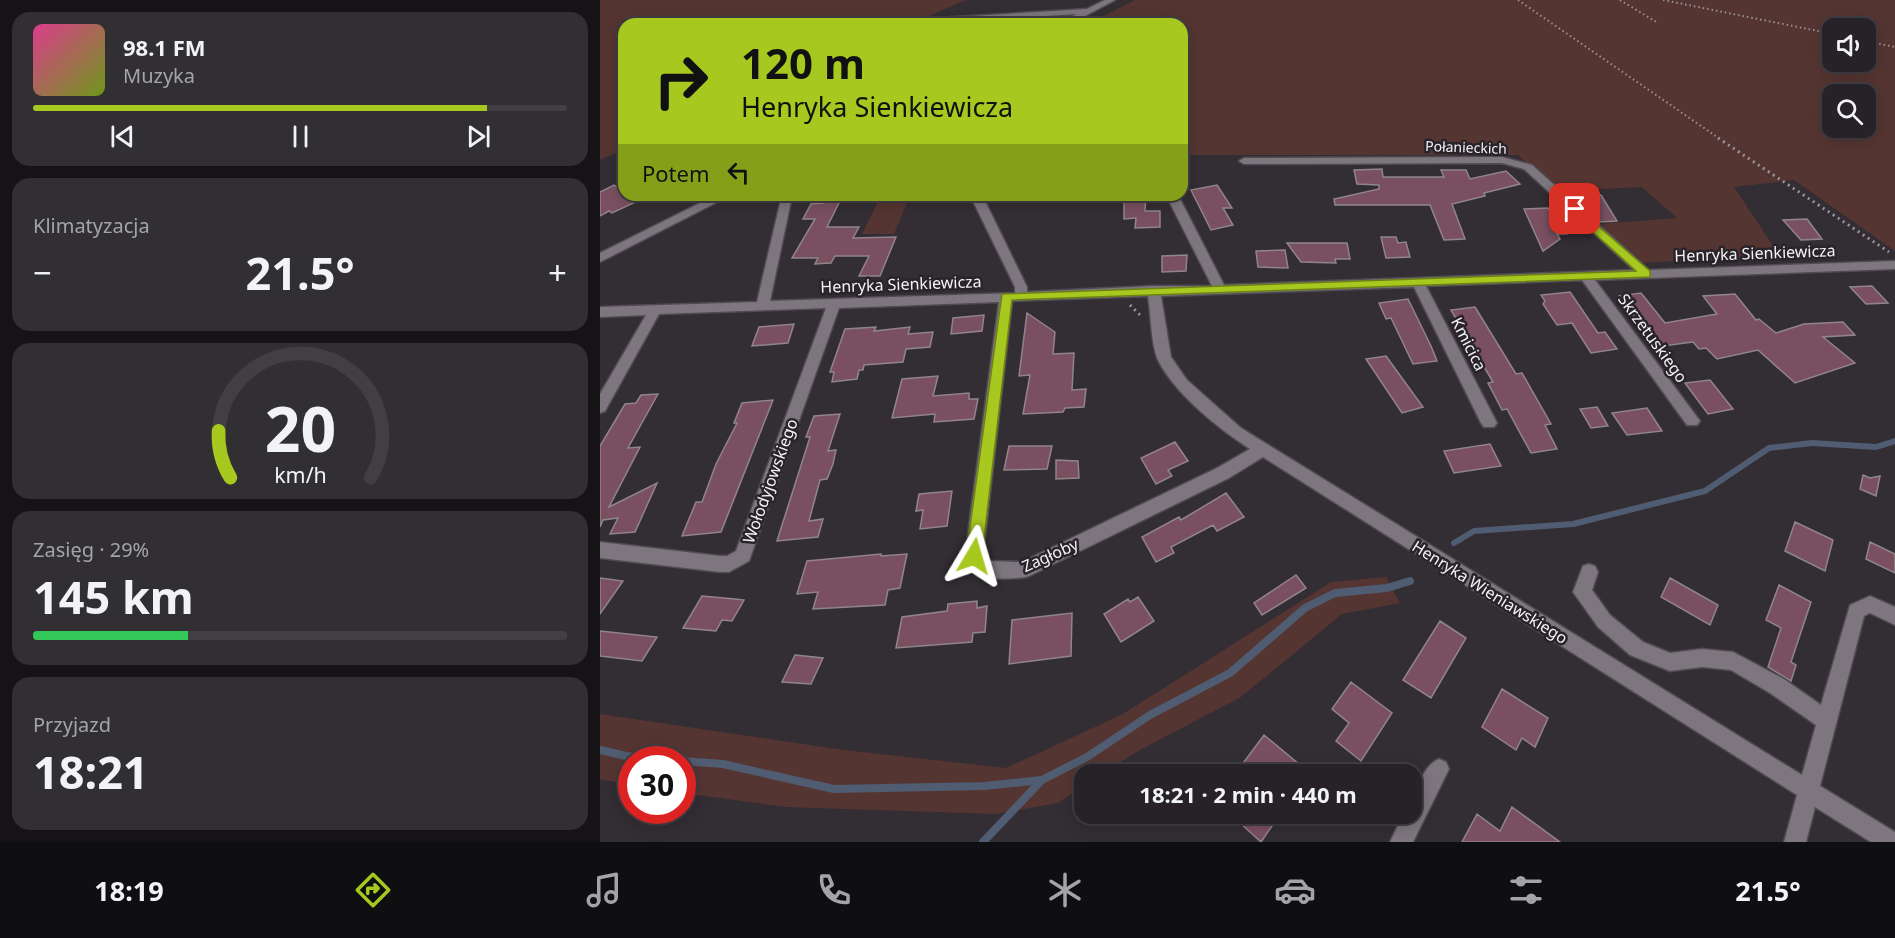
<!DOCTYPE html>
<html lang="pl">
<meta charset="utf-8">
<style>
:root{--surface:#262227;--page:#322f33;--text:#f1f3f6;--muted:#a4a4a7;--line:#423f44;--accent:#a7c81f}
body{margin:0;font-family:"Noto Sans",sans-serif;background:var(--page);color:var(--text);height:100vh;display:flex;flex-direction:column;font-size:22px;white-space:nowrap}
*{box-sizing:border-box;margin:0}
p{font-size:20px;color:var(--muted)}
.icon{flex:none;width:33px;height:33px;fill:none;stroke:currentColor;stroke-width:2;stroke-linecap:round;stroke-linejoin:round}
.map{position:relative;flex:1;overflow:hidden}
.panel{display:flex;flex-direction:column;gap:12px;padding:12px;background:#151315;width:600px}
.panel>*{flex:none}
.top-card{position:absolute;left:18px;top:18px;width:570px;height:183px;border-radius:18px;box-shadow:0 3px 15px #0003,0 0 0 2px var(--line);background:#a7c81f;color:#111;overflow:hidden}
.fabs{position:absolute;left:1222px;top:18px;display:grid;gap:12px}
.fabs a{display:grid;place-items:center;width:54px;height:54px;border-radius:12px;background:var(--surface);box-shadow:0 3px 15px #0003,0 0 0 2px var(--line);font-size:30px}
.speed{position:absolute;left:18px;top:746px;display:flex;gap:12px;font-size:30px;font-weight:700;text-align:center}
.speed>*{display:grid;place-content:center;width:78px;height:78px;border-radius:50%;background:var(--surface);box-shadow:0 3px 15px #0003,0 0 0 2px var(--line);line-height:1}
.speed .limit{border:9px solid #d22;background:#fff;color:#111}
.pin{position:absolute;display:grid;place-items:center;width:51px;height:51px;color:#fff;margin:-26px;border-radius:12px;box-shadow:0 3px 9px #0006}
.me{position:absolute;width:66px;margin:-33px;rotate:7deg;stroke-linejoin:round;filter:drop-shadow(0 0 4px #0008)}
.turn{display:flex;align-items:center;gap:21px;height:126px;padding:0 24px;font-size:27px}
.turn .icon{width:78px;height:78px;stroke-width:2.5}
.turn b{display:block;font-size:42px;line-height:51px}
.then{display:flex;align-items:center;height:57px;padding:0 24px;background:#0003;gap:12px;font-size:22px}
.big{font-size:45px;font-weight:700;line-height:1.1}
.panel .tile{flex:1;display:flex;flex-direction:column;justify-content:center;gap:9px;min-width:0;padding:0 21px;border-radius:18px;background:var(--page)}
.panel .dial{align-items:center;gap:0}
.dial svg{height:156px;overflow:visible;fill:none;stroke:var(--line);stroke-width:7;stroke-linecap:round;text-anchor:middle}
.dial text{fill:var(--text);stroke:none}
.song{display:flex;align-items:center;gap:18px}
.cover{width:72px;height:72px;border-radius:9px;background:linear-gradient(135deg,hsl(330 70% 55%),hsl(80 70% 35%))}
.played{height:6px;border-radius:3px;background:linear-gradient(90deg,var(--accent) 85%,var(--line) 85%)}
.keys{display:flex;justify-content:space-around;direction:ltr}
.heat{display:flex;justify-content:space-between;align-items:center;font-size:33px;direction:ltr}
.charge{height:9px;border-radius:4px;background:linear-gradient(90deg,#34c759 29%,var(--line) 0)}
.trip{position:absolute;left:474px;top:764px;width:348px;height:60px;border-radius:18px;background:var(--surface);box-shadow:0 3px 15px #0003,0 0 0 2px var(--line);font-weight:700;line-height:60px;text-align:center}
.tabs{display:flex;height:96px;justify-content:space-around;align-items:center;background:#0f0e10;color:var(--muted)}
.tabs .icon{width:42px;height:42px}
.tabs .current{color:var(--accent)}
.tabs b{font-size:27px;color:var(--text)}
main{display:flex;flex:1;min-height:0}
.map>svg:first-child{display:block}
.green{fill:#553532;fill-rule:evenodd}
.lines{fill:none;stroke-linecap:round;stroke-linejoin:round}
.stream-far1{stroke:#505c71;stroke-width:6}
.stream{stroke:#505c71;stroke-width:8}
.building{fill:#7a5061;stroke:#908589;stroke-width:1.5}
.minor-casing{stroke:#4f4b50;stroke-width:3}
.path-far1{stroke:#989399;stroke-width:2;stroke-dasharray:1.5 3;stroke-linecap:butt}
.path{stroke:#989399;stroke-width:3;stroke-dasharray:2 4;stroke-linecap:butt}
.minor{fill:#7d767e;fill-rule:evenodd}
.route{fill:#a7c81f;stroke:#6d8214;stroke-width:1.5}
.labels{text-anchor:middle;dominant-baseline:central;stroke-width:5;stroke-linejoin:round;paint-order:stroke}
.far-street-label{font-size:14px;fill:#f5f2f6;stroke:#29242a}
.street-label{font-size:16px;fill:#f5f2f6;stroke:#29242a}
</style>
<main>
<section class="panel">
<div class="tile">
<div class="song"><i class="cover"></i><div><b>98.1 FM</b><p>Muzyka</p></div></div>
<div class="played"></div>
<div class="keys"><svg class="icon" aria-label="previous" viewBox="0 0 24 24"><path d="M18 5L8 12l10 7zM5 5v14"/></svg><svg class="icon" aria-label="pause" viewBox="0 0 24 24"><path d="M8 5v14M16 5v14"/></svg><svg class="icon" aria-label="next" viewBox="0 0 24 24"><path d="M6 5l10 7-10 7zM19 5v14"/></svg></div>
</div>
<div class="tile"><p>Klimatyzacja</p>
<div class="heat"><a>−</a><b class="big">21.5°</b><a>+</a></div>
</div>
<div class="tile dial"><svg viewBox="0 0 100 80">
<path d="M14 69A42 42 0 1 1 86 69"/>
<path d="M14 69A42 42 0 0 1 8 45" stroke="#a7c81f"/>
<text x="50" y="56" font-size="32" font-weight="700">20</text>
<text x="50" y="72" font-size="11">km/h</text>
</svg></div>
<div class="tile"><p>Zasięg · 29%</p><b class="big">145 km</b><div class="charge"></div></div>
<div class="tile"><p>Przyjazd</p><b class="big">18:21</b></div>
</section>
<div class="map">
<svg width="1295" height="842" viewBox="0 0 1295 842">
<rect width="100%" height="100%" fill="#332d34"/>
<path class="green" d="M0,0H366L329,16L309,19L298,24H24V149L0,160Z
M535,0H1295V251L1194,180L1134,187L1180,256L1038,263L998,224L1077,218L1042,187L959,191L918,155H582V24H488ZM1233,28H1266V62H1233ZM1233,94H1266V128H1233Z
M309,198L294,234H262L279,199Z
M786,577L800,603L742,614L641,697L538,751L503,774H484V786L458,803L396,814L186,807L83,793L82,759H32L31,785L0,779V714L244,750L406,768L523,714L731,582Z"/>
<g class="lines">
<path class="stream-far1" d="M854,543L874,531L973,524L1105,491L1169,448L1212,443L1276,447L1295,441"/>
<path class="stream" d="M0,750L26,756L63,759
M82,761L123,764L234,789L384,786L442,780L487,757L550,715L630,673L705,608L735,593L787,588L810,581
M383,842L442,780"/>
</g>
<path class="building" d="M443,19L453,24H363Z
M782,169L783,177H844L841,170H866L870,179L906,171L920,184L884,193L885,196L852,204L865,239L844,240L830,205H735L734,199L779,189V185L757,184L754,170Z
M14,185L24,192V195H29L38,201L12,213L9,211L0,216V192Z
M617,185L632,208H623L633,225L611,230L591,190Z
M229,195H243L227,227H259L253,238L296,237L280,276H259L269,256H235L231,263L215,264L218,258H192L215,219H203L211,204L224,203Z
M524,195H546L545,211H560V227L535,228L536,218L524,219Z
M1001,195L1017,221L999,222L992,216L981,196Z
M948,208L953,218H959L967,234H957L960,239L943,251L924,209Z
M1207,219L1222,239L1201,240L1183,220Z
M781,237H796L798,243L806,242L810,257L786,258Z
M687,243H747L750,259H735L736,263L701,262Z
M685,250L688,268L658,267L656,251Z
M587,255L586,271L562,272V256Z
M1272,286L1288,303L1266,304L1250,287Z
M970,292L998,333L1005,332L1017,349L991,353L972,323L957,325L943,304L945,301L941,295Z
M1041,293L1065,323L1117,314L1103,296L1135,294L1156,320L1159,319L1176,333L1204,324L1243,322L1255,335L1223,337L1255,363L1195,383L1158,350L1117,359L1106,348L1099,349L1093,342L1055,347L1035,324L1038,323L1019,296Z
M808,299L831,346L837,361L813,364L791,318L786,319L779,303Z
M875,307L916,374L922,373L951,424L945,425L957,449L931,453L907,409L902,410L888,383L893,382L851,310Z
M427,313L455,332L453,354L474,353L472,390L486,389L484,407L465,408L463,412L423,414L430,375L419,376Z
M384,315L382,331L351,334L353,318Z
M194,324L188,343L152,346L159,327Z
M276,327L274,331L310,327L308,334L333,332L330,347L306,349L303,362L264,365L263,370H259L257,379L232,382L234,372H230L245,329Z
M786,356L823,407L802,413L766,359Z
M338,376L333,396L369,393V399H378L374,419L334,422L335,414L292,418L302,379Z
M1110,380L1133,409L1108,414L1085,383Z
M58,394L28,448L40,447L9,507L57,483L35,532L10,534L18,518L3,520L0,527V446L25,404L36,403L41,395Z
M173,400L121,532L82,536L96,502H102L116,464L137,423H134L142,403Z
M997,407L1008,426L991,428L980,409Z
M1047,408L1062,431L1027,435L1012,413Z
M240,414L228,451L236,450L233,464L227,479L220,480L209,521L223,519L218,537L177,541L210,437H206L214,416Z
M575,442L588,461L568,470L572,476L556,484L541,458Z
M890,444L901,466L854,473L844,451Z
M409,446H452L447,469L404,470Z
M456,460L478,461L479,478L456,479Z
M1263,475L1270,478L1280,476L1276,496L1260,489Z
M352,491L347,526L320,529L323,510L316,511L319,494Z
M626,493L644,517L617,531L613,525L571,547L574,553L556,562L542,537L579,517L581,520Z
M1195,522L1233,540L1225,571L1185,551Z
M1270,542L1295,554V573L1266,559Z
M281,554V556L307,554L300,588L288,590L285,605L213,609L218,592L197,594L207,561Z
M696,575L706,588L662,615L654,603Z
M0,578L23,581L0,614Z
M1070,578L1118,605L1110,625L1061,597Z
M1179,585L1211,602L1191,662L1196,665L1191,681L1168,667L1181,628L1166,620Z
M102,596L135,599L144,600L132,621L122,620L116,631L83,628Z
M538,597L554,621L521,642L504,614L528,599L530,602Z
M377,601V608L387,606L385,632L373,633L372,642L296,648L302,617L347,611L348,604Z
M472,613L471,656L409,664L412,620Z
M840,621L866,638L831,698L803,680Z
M0,631L57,637L42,661L0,656Z
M195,655L223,658L211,684L182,682Z
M751,682L792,713L761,761L736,741L749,723L732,709Z
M902,689L948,718L935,747L922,738L916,750L882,727Z
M664,735L711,774H635Z
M912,807L960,842H862L877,814L900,831Z
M629,813H681L661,842Z"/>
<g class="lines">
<g class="minor-casing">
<path id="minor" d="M505,0H515L470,24H459L476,14L329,24L302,23L306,20L487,9Z
M902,157L932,165L1049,270L1295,261V269L995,280L1097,417L1100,421L1097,425H1087L982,280L826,286L897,423L894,427H884L881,423L814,287L561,296L571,357L587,380L641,428L1202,775L1216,725L1170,693L1131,670L1102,667L1070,671L1030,655L998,627L973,592L983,566L989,564L995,566L998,572L992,590L1010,615L1043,642L1070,653L1102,649L1133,652L1184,679L1221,705L1250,605L1270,596L1295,607V625L1270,613L1264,616L1220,786L1295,832V842H1271L1215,807L1206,842H1184L1197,795L663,457L629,478L429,576C421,579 388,580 381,575C374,571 368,562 365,556L399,302L239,308L149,561L129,572H120L0,558V542L120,556H127L136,551L226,308L59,314L5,411L0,413V394L46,315L0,317V307L157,302L181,199H189L191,201L170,301L415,293V287L370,195H382L427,287V292L554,286H612L566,195H578L624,285L1034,270L924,169L902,163L644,164L639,161L644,158ZM548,296C551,314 551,345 558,360C575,394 619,429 650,449L617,468L422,562L390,561L383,554L412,301Z
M116,195H131L0,262V253Z
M839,759L846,762L849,769L813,842H790L804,813H812C812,796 823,765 839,759Z"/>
</g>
<path class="path-far1" d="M918,0L1120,139
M1020,0L1058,23
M1063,0L1233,34
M1266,41L1295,47"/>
<path class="path" d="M1118,138L1289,252
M530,305L542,317"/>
<use href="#minor" class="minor"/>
</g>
<path class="route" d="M975,206L1050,271V277L412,300L382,556L379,561L374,564L368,561L366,556L402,294L1036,271L971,212L970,209Z"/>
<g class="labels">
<g class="far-street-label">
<text transform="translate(866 147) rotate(2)">Połanieckich</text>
</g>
<g class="street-label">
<text transform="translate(1155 253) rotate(-2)">Henryka Sienkiewicza</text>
<text transform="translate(301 284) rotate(-2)">Henryka Sienkiewicza</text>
<text transform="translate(1053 338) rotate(54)">Skrzetuskiego</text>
<text transform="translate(869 344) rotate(63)">Kmicica</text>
<text transform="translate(170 481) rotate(-70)">Wołodyjowskiego</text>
<text transform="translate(450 555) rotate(-24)">Zagłoby</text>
<text transform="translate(890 592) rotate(32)">Henryka Wieniawskiego</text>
</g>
</g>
</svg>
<div class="fabs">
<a><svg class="icon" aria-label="sound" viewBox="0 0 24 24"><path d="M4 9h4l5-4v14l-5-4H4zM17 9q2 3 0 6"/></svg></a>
<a><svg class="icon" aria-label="search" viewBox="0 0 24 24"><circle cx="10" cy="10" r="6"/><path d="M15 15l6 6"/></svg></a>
</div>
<div class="speed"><div class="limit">30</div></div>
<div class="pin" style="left:975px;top:209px;background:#d93025"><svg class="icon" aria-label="arrive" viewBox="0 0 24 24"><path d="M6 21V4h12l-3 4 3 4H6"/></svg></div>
<svg class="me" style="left:374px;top:556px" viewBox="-20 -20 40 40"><path d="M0-17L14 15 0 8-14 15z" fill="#a7c81f" stroke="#fff" stroke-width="4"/></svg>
<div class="trip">18:21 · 2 min · 440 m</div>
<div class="top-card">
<div class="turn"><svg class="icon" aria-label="right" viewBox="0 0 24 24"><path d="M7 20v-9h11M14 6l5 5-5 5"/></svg><div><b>120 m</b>Henryka Sienkiewicza</div></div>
<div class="then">Potem<svg class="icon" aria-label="left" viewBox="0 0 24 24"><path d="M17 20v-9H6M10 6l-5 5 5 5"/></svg></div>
</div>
</div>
</main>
<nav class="tabs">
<b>18:19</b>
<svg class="icon current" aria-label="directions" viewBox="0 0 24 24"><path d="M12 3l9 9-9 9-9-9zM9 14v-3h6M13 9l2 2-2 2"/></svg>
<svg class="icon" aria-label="music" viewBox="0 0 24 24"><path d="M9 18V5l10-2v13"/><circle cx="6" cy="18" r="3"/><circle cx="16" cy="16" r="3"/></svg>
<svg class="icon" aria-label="phone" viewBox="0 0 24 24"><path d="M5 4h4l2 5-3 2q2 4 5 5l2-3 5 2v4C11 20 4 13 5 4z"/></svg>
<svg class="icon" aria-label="climate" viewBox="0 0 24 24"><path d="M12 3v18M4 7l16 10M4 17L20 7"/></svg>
<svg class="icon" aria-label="car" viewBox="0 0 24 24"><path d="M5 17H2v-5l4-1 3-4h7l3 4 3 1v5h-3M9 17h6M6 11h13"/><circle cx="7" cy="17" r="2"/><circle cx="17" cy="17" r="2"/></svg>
<svg class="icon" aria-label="filters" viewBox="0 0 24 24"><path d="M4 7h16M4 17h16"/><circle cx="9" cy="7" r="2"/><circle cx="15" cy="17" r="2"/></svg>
<b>21.5°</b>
</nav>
